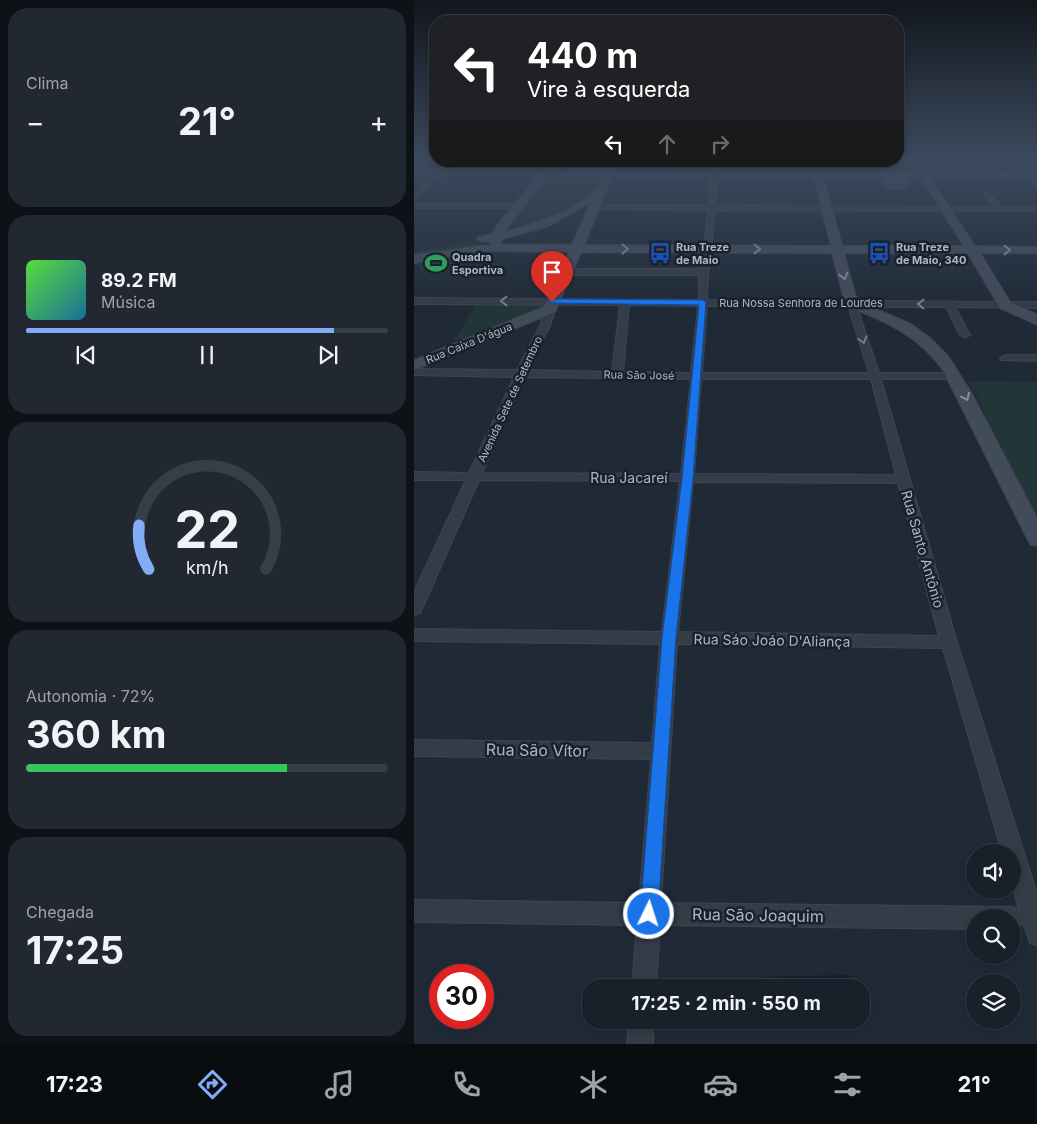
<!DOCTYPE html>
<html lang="pt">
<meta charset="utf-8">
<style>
:root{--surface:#182029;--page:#212831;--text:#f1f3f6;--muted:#9fa3a8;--line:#363e46;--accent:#82acf6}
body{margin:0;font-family:Inter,sans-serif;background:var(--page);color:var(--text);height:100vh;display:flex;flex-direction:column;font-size:19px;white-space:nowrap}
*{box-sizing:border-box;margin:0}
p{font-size:16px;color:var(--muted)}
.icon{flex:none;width:28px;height:28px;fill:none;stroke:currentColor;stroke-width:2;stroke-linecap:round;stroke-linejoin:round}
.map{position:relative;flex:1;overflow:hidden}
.details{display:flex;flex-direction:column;gap:8px;padding:8px;background:#0d1217;width:414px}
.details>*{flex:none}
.banner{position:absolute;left:15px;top:15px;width:475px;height:152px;border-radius:20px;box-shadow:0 2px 8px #0003,0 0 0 1px var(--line);background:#202124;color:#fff;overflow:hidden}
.tools{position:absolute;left:552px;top:844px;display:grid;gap:10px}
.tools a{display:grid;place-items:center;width:55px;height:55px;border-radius:50%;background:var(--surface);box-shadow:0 2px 8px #0003,0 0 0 1px var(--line);font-size:25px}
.speed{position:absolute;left:15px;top:964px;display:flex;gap:10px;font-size:25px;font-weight:700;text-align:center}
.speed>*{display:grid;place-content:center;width:65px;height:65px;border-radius:50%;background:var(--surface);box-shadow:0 2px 8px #0003,0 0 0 1px var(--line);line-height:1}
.speed .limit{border:8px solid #d22;background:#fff;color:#111}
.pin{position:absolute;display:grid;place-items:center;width:42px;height:42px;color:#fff;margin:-51px -21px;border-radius:50% 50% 50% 0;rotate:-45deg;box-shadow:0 0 5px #0007}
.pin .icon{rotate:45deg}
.me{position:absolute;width:55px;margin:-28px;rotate:4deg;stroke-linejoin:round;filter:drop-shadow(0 0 4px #0008)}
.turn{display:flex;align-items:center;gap:18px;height:105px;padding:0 15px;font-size:22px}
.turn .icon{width:65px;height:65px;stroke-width:2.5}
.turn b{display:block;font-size:35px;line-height:42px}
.lanes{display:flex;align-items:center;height:48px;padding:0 15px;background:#0003;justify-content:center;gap:25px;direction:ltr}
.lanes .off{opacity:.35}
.big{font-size:38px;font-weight:700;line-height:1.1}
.details .widget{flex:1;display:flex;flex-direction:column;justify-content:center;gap:8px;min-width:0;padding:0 18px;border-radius:20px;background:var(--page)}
.details .dial{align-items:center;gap:0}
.dial svg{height:130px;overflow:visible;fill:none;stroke:var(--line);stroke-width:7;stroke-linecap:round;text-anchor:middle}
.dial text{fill:var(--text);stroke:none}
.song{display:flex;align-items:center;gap:15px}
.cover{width:60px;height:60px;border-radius:8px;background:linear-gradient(135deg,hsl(110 70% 55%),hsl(200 70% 35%))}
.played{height:5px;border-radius:2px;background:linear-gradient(90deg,var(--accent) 85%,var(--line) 85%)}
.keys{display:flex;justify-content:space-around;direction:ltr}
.heat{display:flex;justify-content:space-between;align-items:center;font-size:28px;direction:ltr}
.charge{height:8px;border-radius:4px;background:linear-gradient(90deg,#34c759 72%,var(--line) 0)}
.trip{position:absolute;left:168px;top:979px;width:288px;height:50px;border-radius:20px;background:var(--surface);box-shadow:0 2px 8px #0003,0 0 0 1px var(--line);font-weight:700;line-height:50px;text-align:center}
.tab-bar{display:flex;height:80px;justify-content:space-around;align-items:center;background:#0a0d10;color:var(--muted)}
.tab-bar .icon{width:35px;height:35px}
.tab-bar .selected{color:var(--accent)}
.tab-bar b{font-size:22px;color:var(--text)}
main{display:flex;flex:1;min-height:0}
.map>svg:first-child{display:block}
.green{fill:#223538}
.water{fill:#142134}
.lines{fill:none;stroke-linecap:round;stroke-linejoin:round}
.street-casing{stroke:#3d4551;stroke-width:2}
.secondary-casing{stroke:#3d4551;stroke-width:2}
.street{fill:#343c47;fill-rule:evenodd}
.secondary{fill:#424b5a;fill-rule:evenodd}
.wall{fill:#3b4656}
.building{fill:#475262;stroke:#576271}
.oneway{stroke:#88919f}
.oneway2{stroke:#777f8c}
.route{fill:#1a73e8;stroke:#114b97}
.labels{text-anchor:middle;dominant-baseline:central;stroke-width:5;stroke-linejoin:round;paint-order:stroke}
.far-poi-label{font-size:11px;font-weight:bold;fill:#aeb6c4;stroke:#19212c;text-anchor:start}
.far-street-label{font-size:11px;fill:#aeb6c4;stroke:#19212c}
.street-label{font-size:14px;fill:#aeb6c4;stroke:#19212c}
.near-street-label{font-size:16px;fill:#aeb6c4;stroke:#19212c}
</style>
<main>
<section class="details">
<div class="widget"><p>Clima</p>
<div class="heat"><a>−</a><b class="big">21°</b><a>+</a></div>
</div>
<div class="widget">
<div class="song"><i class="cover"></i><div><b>89.2 FM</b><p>Música</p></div></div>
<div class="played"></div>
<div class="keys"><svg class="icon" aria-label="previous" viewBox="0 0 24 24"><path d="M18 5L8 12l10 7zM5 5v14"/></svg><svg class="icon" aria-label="pause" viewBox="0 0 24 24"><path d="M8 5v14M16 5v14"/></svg><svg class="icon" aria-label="next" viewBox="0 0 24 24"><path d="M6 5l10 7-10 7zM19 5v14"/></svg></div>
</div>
<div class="widget dial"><svg viewBox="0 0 100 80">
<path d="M14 69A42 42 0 1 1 86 69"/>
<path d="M14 69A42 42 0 0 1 8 42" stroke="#82acf6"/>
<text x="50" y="56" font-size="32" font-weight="700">22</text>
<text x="50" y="72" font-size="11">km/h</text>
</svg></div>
<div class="widget"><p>Autonomia · 72%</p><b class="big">360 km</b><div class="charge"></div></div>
<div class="widget"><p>Chegada</p><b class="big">17:25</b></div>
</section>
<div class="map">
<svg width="624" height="1044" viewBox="0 0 624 1044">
<rect width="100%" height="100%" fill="#202a37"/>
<path class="green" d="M170,161H198L181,193L157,210L121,225L105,226L97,222L121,187Z
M55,242L74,245L0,258V252Z
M36,256L41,264L7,270L2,262Z
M64,302H133L130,310L50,343L40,340Z
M554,381L623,382V520L577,435L568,407Z"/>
<path class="water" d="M435,975L437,987H350L349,977Z
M353,1020H441L442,1027L353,1029Z"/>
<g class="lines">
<g class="street-casing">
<path id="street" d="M34,161H41L32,170L144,171L147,173L144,175L28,174L0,199V193L21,174H0V170H25Z
M298,161H304L301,205L580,207L569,192L572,190L588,207H624V211L301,210C299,240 293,270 293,300L624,302V308L541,307L556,335L551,338L546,335L532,307H443L465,373H540L545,376L540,379H467L543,642L624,897V946L616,943L608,920L606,926L599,929V918H561V929L246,925L242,988H218L223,925L0,922V900L225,903L237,759L0,756V740L238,743L246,644L0,641V629L248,632L266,481L65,480L8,609L6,613L0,615V592L52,480H0V472L55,473L100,377L0,375V369L103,370L126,326L131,309L136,306L141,309L136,326L113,370L198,372L206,305L0,304V298L285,300V275H151L147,272L151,269H285L290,249L294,210L181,209L178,207L181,205H294ZM215,305L284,306L277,373L209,372ZM293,306H434L455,373H288ZM110,377L277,379L267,474L68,473ZM287,379H457L482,475L280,474ZM279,482L484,483L525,636L264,632ZM263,644L529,648L588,852H599V887L605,910L598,907L247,903Z
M397,161H403L406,175L401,174Z
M443,161H449L454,175H450Z
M497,161H503L510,175H506Z
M523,161H529L538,175H534Z
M595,161H601L624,182V188Z
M0,204H104L107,206L104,208H0Z
M591,355H624V361L587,360L586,358Z
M215,1020H239V1044H213Z"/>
</g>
<g class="secondary-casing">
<path id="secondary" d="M196,161L204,162L201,171L624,173V179L515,177L561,246L624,247V253H566L596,302L624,315V325L586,308L554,253H430L443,301L497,324L516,338L534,356L557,392L624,520V546L617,545L614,540L529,370C505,336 470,320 432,306L418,253L167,252L141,312L0,370V360L130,307L155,252L72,251L0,263V255L77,245V241L69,242L63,239L65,237L78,234C91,211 113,195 125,171H131V179L90,232C119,225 162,211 182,190C186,186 187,180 189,176H144L141,175V171L192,170ZM198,176L400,177L417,246L170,245ZM409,177H506L550,246H428ZM177,202L158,245H86L88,239L135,226Z"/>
</g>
<use href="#street" class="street"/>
<use href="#secondary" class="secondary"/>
</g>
<path class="wall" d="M469,171L494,182L493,190H473L468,179Z"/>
<path class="building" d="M469,171H488L494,182H474Z"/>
<defs><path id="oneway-chevron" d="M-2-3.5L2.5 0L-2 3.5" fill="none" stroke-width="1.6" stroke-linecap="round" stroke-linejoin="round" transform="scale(1.25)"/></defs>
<g class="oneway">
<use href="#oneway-chevron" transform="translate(211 249)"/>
<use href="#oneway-chevron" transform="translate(343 249)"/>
<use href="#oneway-chevron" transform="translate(593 250)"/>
<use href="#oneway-chevron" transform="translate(430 276) rotate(75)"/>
<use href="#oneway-chevron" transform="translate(552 397) rotate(65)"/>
</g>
<g class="oneway2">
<use href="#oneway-chevron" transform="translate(90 301) rotate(-180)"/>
<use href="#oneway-chevron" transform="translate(507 304) rotate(-179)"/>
<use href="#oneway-chevron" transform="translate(449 340) rotate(72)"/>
</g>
<linearGradient id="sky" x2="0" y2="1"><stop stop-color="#12171e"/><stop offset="0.52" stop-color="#3c4a5e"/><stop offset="1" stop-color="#3c4a5e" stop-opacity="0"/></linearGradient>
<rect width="624" height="307" fill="url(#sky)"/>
<path class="route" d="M138,299L289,300L292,302L279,478L262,638L244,914L241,920L235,923L229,920L226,914L248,638L268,478L285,305L136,303L135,302Z"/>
<defs>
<g id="bus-bare" transform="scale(1.725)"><path d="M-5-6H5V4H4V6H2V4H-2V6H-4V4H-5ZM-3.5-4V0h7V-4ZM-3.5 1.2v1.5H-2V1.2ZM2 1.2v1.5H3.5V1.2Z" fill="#1a4fb4" stroke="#19212c" stroke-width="2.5" paint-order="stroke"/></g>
<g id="stadium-bare" transform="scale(1.725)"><path d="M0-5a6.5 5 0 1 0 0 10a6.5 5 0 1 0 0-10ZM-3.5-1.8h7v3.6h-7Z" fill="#2e9e5b" stroke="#19212c" stroke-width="2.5" paint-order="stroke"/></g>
</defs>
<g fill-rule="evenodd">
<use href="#bus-bare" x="246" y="253"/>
<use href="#bus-bare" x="465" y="253"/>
<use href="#stadium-bare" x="22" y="263"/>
</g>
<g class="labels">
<g class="far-poi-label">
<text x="262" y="247">Rua Treze<tspan x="262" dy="13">de Maio</tspan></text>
<text x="482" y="247">Rua Treze<tspan x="482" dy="13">de Maio, 340</tspan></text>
<text x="38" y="257">Quadra<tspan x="38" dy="13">Esportiva</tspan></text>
</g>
<g class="far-street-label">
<text x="387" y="303">Rua Nossa Senhora de Lourdes</text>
<text transform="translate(55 343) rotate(-22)">Rua Caixa D'água</text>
<text transform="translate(225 375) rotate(1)">Rua São José</text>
<text transform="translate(96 399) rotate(-65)">Avenida Sete de Setembro</text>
</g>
<g class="street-label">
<text x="215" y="477">Rua Jacareí</text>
<text transform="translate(509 549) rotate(74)">Rua Santo Antônio</text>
<text transform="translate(358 640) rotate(1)">Rua Sáo Joáo D'Aliança</text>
</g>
<g class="near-street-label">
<text transform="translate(123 750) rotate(1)">Rua São Vítor</text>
<text transform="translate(344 915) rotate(1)">Rua São Joaquim</text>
</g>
</g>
</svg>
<div class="tools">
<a><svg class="icon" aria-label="sound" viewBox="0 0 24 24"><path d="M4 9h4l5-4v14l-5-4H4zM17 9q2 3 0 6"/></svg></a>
<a><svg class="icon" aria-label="search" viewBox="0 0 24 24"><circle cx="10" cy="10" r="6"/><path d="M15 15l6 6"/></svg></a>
<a><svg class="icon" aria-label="layers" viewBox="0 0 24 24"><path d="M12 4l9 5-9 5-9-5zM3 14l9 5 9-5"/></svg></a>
</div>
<div class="speed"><div class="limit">30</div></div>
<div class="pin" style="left:138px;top:302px;background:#d93025"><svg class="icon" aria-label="arrive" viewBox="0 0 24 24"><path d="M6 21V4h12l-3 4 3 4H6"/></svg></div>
<svg class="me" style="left:235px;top:914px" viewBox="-20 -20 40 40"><circle r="17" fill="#1a73e8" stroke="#fff" stroke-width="3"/><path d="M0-11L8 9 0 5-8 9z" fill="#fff"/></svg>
<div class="trip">17:25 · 2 min · 550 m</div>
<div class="banner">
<div class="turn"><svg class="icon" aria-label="left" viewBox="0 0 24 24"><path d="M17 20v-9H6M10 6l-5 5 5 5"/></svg><div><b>440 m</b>Vire à esquerda</div></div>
<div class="lanes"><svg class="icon" aria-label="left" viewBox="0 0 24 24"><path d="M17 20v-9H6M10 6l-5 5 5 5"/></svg><svg class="icon off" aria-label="ahead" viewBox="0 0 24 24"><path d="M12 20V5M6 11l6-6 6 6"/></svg><svg class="icon off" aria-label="right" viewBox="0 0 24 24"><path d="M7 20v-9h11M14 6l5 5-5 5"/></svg></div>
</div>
</div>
</main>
<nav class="tab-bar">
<b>17:23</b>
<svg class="icon selected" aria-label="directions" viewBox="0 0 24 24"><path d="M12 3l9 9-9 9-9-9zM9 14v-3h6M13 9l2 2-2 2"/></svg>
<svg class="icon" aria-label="music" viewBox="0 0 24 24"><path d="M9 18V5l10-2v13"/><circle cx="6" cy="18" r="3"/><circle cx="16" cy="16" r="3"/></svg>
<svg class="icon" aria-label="phone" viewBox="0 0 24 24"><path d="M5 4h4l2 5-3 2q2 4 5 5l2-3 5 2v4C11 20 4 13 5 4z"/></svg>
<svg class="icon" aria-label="climate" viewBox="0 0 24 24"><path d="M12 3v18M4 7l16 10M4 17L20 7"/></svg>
<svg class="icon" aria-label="car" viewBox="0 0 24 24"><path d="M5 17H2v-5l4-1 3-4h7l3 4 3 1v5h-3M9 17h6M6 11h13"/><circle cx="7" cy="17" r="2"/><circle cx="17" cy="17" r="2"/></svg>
<svg class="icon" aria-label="filters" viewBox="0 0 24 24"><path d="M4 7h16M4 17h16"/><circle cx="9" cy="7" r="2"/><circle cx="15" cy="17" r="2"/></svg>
<b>21°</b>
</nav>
